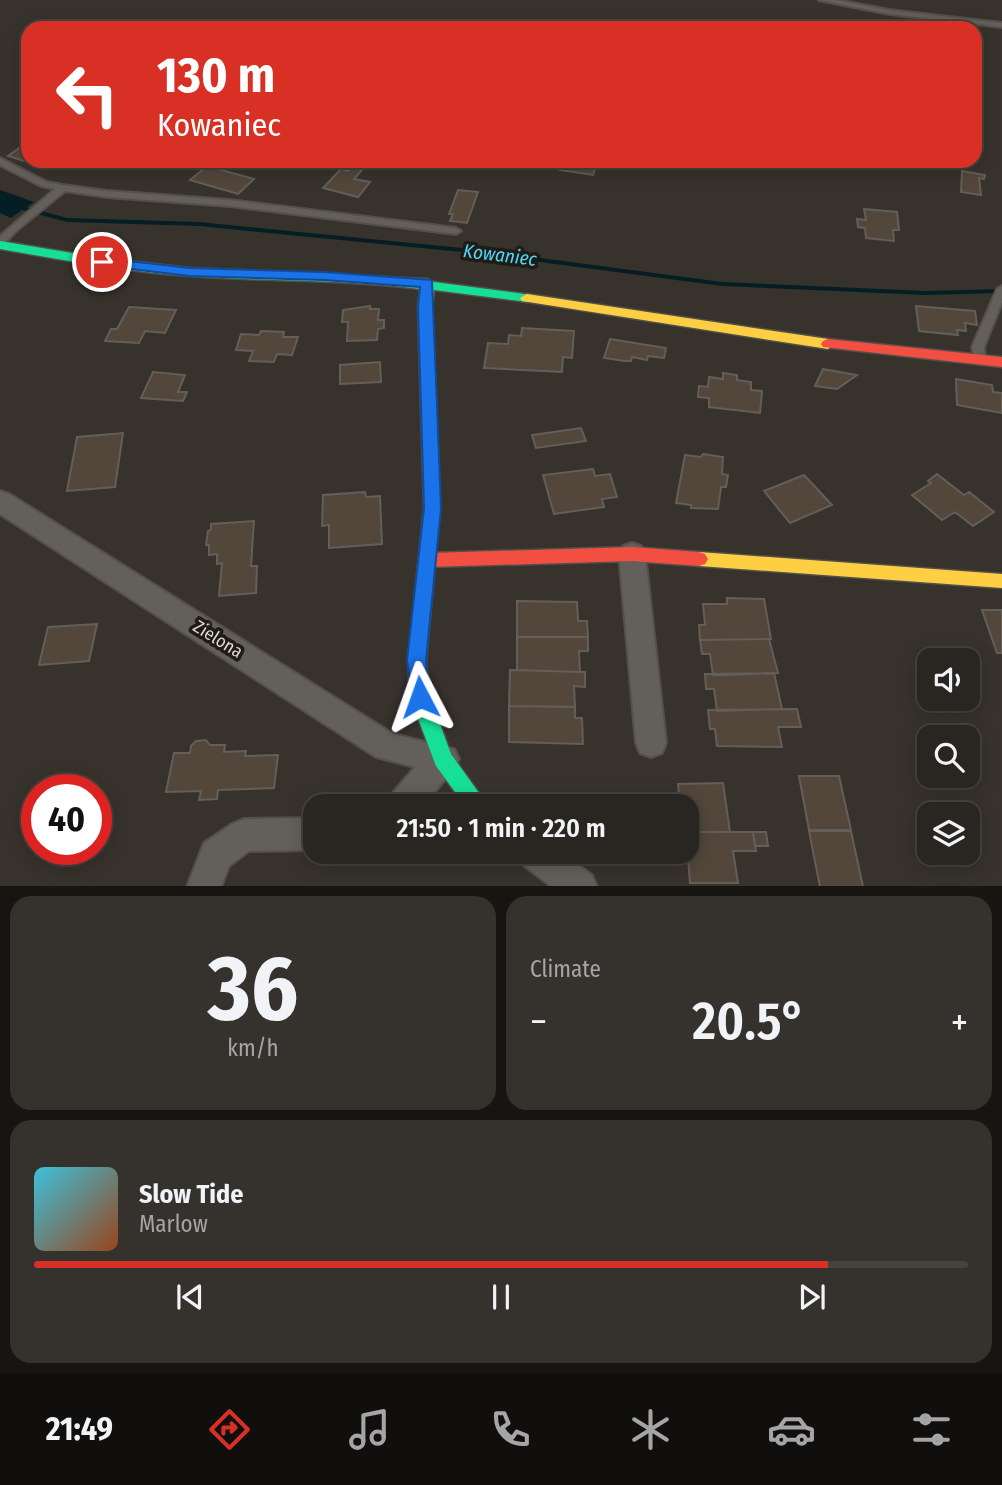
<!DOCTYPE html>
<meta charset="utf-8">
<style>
:root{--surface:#292621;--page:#35322e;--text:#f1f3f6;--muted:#a5a5a5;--line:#45433f;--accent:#d93025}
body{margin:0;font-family:"Fira Sans Condensed",sans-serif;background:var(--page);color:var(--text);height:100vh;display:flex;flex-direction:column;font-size:26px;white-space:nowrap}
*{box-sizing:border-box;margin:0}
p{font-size:23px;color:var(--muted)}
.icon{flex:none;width:38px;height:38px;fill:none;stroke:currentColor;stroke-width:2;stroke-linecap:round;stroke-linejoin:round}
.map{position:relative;height:886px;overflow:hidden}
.side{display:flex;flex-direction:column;gap:10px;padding:10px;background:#171512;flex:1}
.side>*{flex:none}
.top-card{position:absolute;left:21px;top:21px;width:961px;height:147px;border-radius:21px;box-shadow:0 4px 18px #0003,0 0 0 2px var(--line);background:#d93025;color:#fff;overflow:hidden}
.buttons{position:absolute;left:917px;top:648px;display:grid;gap:14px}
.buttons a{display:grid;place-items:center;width:63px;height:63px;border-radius:14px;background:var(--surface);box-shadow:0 4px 18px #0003,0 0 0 2px var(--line);font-size:35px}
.speed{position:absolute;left:21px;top:774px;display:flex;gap:14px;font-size:35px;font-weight:700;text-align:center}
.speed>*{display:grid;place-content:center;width:91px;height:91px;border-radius:50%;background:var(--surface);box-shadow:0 4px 18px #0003,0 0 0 2px var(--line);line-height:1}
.speed .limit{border:10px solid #d22;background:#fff;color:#111}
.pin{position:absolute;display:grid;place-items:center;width:60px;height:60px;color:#fff;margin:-30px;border:4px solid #fff;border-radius:50%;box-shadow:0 2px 7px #0007}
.me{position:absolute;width:77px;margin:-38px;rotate:356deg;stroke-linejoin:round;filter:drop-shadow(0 0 5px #0008)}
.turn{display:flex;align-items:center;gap:24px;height:147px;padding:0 21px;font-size:32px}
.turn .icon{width:91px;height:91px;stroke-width:2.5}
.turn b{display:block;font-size:49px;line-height:60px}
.big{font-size:52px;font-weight:600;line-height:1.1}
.side .card{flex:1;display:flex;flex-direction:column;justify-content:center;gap:10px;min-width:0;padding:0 24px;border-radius:21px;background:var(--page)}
.side .dial{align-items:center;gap:0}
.dial b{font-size:91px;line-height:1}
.song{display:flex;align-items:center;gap:21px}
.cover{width:84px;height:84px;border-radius:10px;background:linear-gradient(135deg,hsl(190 70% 55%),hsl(20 70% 35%))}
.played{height:7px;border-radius:4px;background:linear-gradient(90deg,var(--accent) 85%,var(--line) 85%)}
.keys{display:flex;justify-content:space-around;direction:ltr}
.heat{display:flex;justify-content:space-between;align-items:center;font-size:38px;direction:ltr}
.side .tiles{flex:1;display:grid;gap:10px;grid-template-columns:1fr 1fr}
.card:last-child{grid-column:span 2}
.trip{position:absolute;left:303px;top:794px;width:396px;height:70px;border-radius:21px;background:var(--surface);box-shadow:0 4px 18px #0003,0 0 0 2px var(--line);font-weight:600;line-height:70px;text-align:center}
.dock{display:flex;height:112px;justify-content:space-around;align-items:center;background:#100f0d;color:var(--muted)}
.dock .icon{width:49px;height:49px}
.dock .active{color:var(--accent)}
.dock b{font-size:32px;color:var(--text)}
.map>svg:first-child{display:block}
.water{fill:#051e24}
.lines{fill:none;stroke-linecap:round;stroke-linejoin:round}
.stream{fill:#051e24;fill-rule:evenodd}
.building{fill:#52473a;stroke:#635e5a;stroke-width:2}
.lane-casing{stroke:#544f4a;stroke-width:4}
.street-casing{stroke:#544f4a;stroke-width:4}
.fast-casing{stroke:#544f4a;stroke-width:3}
.slow-casing{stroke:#544f4a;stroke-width:3}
.jam-casing{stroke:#544f4a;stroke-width:3}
.lane{fill:#635f5a;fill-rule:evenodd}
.street{fill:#635f5a;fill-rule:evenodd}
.fast{fill:#16e098;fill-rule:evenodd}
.slow{fill:#ffcf43;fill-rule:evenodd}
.jam{fill:#f24e42;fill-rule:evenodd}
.route{fill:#1a73e8;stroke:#114b97;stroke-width:2}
.labels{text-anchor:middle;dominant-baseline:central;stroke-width:7;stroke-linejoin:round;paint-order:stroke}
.street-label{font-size:18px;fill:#ded8d1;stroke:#1f1b16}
.water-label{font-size:19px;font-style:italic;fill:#4fd8f8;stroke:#1f1b16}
</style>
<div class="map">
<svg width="1002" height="887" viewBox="0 0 1002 887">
<rect width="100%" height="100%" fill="#37322c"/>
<path class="water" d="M0,190L34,202L11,218L0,213Z"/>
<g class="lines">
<path class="stream" d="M0,200L67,218L199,222L472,249L722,282L925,291L1002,289V293L925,295L722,286L472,253L199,226L67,222L0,204Z"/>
</g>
<path class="building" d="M886,21H898L903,28H872L869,24L887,23Z
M863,24H869L872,28H839L838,25Z
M28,142V161H33L30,163L8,156Z
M386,161H427L423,168L412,166L410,169Z
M549,161H598L593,175L560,170L562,164Z
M207,166L254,179L238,194L190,180Z
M351,168L362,170L354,179L370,182L358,197L323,188L341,169L348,171Z
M962,171L985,175L984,179L979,178L981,195L961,192Z
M458,190L478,192L467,223L450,221L453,214H449Z
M864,209L897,212L899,230H893L894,241L866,238L865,228L858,227L857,219L866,220Z
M370,306V309H379L378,320H384V328L378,329L377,340L347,341L348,322H342L343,310Z
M916,306L975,311L977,325L965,323L966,331L957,330L958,335L919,331Z
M129,307L176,310L165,333L145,331L139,343L105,341L111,329H117Z
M522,328L574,331L572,358L563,357L562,372L484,368L488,343L508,344L509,335L521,336Z
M261,331L284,332L283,337H298L292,355L277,354L274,362L249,361L253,351L236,350L241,334L259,335Z
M610,339L666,348L664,358L648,356L647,360L632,357L631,361H625L604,358Z
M380,362L381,382L340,384V365Z
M823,369L857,375L837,389L815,386Z
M153,372L185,375L178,392H187L183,401L141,398Z
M723,373L737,375V380L751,382V390L762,391L760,413L709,407V398L698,397L699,386L708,387L709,377L723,379Z
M956,379L992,385L993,392L1002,393V413L957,405Z
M581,428L586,441L536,448L532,435Z
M123,433L115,487L67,491L77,437Z
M703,454L723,457L722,474L728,475L726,487H721L718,509L691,508V505L676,503L685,455L701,457Z
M593,469L595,476L610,474L617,497L602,499L604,507L554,514L543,475Z
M937,474L964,495L969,492L994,512L973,526L955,512L942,520L912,495L931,483L928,481Z
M804,475L832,505L790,523L764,491Z
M365,492L366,497L380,496L382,544L329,548V525L322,526L323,495Z
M254,521L251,566H257L256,593L219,596L222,563L217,564V554L209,555V545H206L208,531L211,530V524Z
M727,598L764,599L771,639L700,640L699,625H705L703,604H727Z
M517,601L577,602L578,621H587L588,637H517Z
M982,610H1002V653H997Z
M97,624L89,661L39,665L48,627Z
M517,637H588V651H579L580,672L517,670Z
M769,639L778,673L729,675H713L710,654H702L700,640Z
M510,670L585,672V687L574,686L575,707L509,706Z
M774,673L782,709L717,711L714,689H706L705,674Z
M509,706L575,707V718H582L583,744L509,742Z
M797,709L801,727H778L782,747L717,746L715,729H710L708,710Z
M206,740L210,745H225L224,752L246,751L245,756L278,755L274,788L218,790L217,799L199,800L201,791L166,792L174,753H190L191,746L196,741Z
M799,776H839L851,830H809Z
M723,783L730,832H686V807H680L678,784Z
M809,831H851L863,887H820Z
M686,832H753L756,851H733L738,883H690Z
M753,832H766L768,846H755Z"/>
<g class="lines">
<g class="lane-casing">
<path id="lane" d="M819,0H836L889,10L1002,23V27L889,14Z
M0,158L47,182L63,185L107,191L229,200L456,228L461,231L456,234L229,206L107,197L65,191L16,231L4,244L0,245V236L55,189L41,186L0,165Z
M1002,286V302L984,347L985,360L979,364L975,363L972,347L997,289Z"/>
</g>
<g class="street-casing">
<path id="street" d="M0,491L9,494L393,734L454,749L459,759L454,769L422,807H385L390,796L415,767L376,757L0,514Z
M632,543L641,546L645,554L666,743L662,753L651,757L640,753L636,743L619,554L623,546Z
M315,818V850L249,851L229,866L221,887H187L204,843L232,824L244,819Z
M518,852H561L592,875L597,887H552L522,864Z"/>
</g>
<g class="fast-casing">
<path id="fast" d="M0,241L102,258L190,268L428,279L434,282L532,295L534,298L527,302L434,290L432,307L440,508L426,661L430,697L451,754L489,807H466L436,766L410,697L408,661L424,508L418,307L420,289C344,279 267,282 191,276C127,272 63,260 0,249Z"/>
</g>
<g class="slow-casing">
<path id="slow" d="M527,294L828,339L835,344L828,349L522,301L520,298Z
M699,552L1002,574V588L699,566L693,564L690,559L693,554Z"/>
</g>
<g class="jam-casing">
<path id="jam" d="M828,339L1002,357V367L823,347L821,344L823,341Z
M632,547L699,552L705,554L708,559L705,564L699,566L632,561L429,567L423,565L420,560L423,555L429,553Z"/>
</g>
<use href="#lane" class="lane"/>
<use href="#street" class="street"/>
<use href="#fast" class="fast"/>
<use href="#slow" class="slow"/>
<use href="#jam" class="jam"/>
</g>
<path class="route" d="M102,258L190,268L324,272L432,280L441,508L426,660L429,697L427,703L420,706L413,703L407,660L424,508L418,307L420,287L324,280L190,276L97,265L95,262Z"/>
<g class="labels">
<g class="street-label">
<text transform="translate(218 639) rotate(32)">Zielona</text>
</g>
<g class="water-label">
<text transform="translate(500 255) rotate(7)">Kowaniec</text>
</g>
</g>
</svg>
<div class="buttons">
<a><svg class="icon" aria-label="sound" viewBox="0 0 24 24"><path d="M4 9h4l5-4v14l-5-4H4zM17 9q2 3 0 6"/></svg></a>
<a><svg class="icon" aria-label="search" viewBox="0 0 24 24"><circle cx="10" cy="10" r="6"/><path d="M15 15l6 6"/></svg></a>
<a><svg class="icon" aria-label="layers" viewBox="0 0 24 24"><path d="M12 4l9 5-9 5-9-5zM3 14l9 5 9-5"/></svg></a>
</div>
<div class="speed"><div class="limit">40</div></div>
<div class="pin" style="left:102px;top:262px;background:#d93025"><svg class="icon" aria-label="arrive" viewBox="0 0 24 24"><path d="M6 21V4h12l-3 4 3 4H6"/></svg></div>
<svg class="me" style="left:420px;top:697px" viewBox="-20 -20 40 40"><path d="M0-17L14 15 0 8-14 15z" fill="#1a73e8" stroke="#fff" stroke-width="4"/></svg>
<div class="trip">21:50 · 1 min · 220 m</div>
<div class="top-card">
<div class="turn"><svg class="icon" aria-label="left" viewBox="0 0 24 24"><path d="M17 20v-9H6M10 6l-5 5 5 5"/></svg><div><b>130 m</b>Kowaniec</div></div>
</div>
</div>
<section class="side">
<div class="tiles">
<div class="card dial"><b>36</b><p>km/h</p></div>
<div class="card"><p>Climate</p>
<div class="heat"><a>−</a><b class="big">20.5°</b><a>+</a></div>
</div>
<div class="card">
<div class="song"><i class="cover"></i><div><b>Slow Tide</b><p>Marlow</p></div></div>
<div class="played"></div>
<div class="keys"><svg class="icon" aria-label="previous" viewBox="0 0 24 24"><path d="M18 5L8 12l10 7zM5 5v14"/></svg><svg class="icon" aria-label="pause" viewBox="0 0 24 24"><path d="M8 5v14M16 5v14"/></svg><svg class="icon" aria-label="next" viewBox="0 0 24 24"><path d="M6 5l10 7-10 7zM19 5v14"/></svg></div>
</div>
</div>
</section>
<nav class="dock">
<b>21:49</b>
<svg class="icon active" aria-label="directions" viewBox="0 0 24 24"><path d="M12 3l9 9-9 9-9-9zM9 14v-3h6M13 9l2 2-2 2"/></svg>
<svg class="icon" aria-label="music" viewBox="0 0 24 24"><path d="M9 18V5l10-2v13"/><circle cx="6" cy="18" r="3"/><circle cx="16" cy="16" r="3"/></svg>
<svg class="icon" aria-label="phone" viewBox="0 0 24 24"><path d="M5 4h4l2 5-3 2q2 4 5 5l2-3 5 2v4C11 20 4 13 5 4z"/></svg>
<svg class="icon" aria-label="climate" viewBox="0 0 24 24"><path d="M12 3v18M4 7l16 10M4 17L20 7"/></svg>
<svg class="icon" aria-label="car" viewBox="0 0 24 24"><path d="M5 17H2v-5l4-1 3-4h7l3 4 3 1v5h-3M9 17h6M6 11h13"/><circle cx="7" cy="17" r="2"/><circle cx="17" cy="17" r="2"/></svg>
<svg class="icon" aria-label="filters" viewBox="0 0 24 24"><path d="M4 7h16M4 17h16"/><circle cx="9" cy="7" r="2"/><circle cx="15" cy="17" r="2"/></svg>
</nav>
